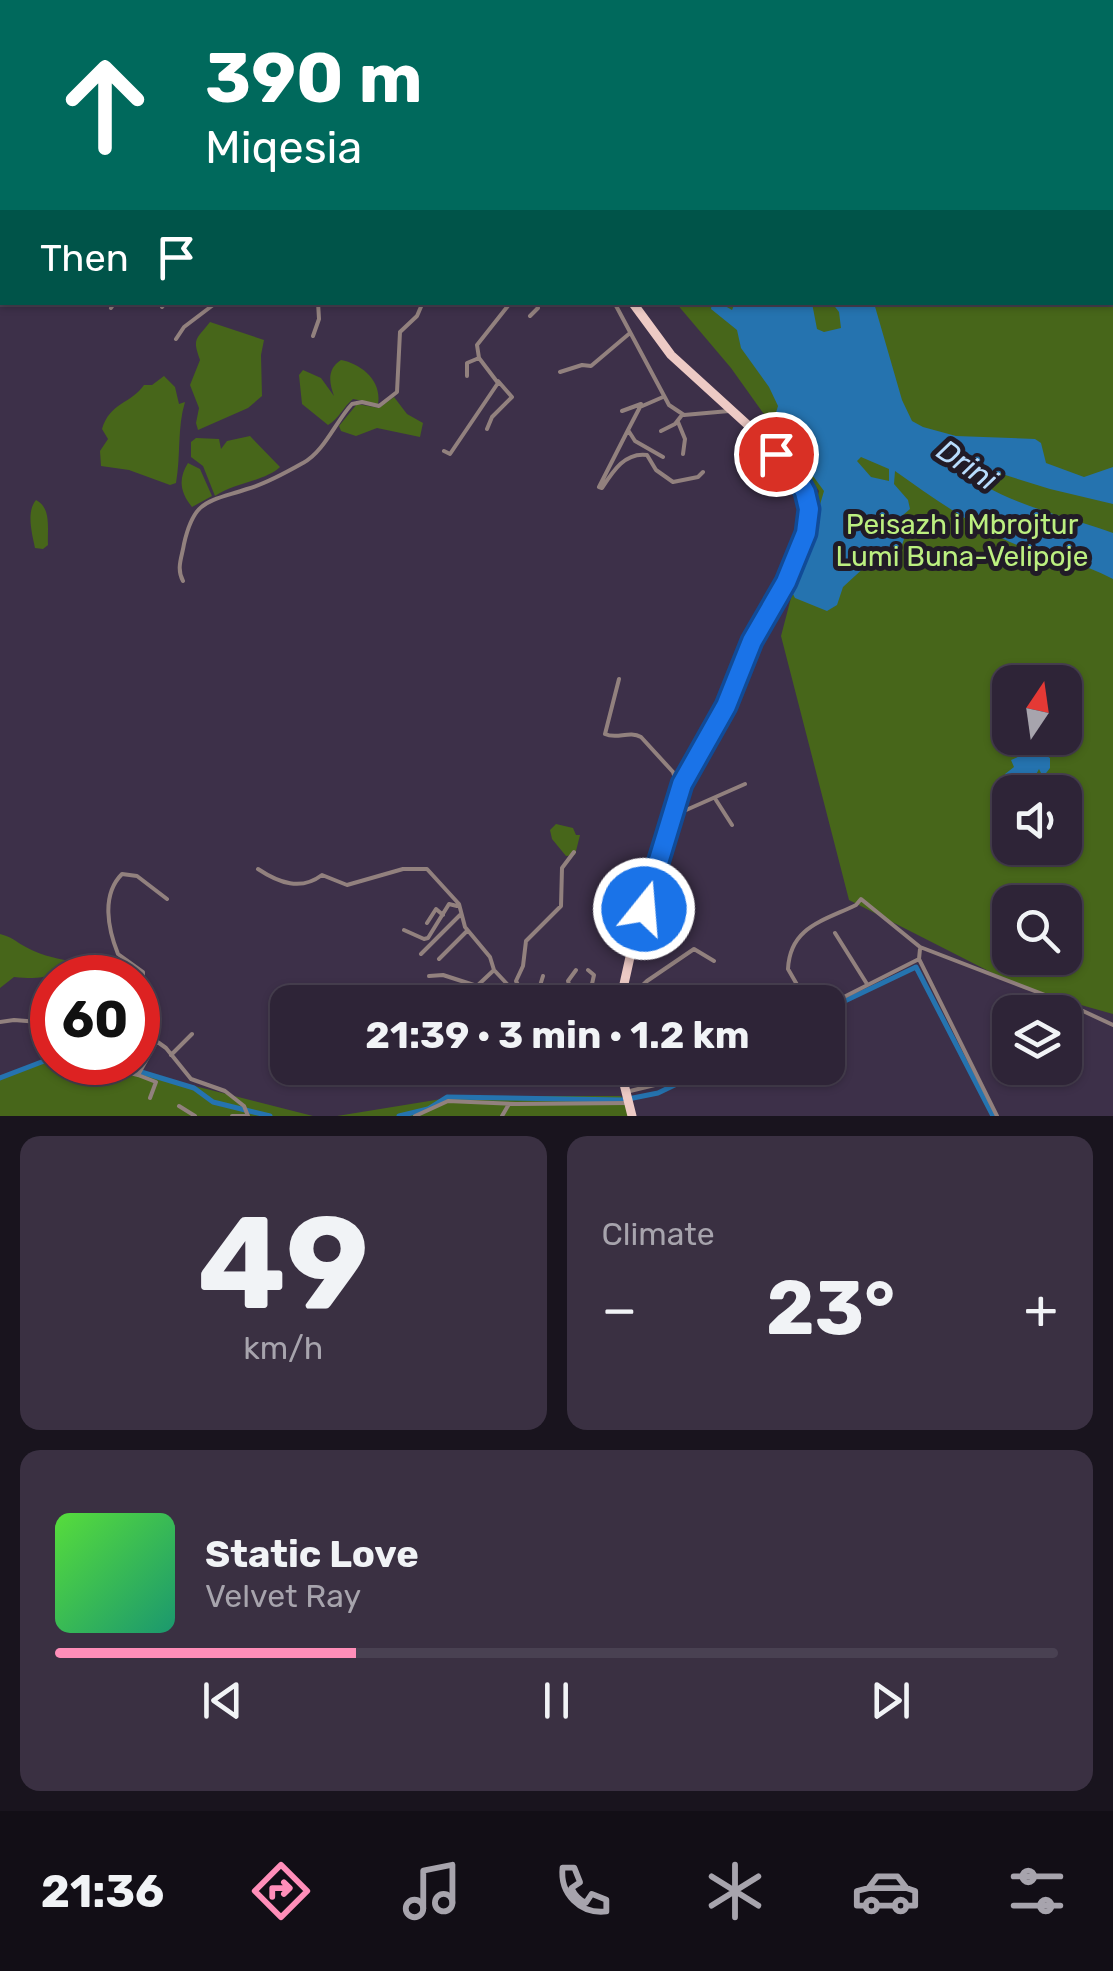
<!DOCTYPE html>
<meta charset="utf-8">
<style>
:root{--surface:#2e2437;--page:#3a3042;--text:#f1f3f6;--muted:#a7a4ad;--line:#494152;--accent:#ff8eb9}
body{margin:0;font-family:Rubik,sans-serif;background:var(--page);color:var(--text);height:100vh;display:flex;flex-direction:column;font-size:38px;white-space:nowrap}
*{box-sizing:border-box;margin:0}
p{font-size:32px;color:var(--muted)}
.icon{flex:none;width:55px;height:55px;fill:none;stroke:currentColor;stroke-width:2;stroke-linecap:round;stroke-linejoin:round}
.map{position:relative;height:1116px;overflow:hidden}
.drawer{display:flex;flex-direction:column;gap:20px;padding:20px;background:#19141e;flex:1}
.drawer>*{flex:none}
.banner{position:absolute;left:0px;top:0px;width:1115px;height:305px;box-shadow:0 2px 8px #0004,0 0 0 2px var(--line);background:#00695c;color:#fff;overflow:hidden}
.needle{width:65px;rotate:13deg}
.tools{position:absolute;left:992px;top:665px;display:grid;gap:20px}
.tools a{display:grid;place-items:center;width:90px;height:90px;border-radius:20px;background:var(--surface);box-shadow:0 2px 8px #0004,0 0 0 2px var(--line);font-size:50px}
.speed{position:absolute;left:30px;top:955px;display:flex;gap:20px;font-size:50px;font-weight:700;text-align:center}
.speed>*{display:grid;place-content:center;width:130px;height:130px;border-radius:50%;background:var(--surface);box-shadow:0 2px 8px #0004,0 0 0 2px var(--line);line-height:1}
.speed .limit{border:15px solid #d22;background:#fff;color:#111}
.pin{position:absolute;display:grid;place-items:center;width:85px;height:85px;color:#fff;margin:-42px;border:5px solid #fff;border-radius:50%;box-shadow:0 2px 10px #0007}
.me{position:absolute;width:110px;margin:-55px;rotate:17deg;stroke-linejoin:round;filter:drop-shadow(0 0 8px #0008)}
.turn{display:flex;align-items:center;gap:35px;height:210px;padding:0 40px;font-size:45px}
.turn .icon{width:130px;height:130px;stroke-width:2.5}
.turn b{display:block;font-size:70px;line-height:85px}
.then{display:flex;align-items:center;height:95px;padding:0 40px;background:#0003;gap:20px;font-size:38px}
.big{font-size:75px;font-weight:700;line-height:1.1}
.drawer .widget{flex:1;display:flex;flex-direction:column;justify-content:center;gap:15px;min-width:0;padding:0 35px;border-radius:20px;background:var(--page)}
.drawer .dial{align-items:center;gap:0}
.dial b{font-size:130px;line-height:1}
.song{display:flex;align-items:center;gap:30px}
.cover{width:120px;height:120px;border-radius:15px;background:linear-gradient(135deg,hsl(110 70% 55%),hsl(160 70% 35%))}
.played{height:10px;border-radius:5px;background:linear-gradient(90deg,var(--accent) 30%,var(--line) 30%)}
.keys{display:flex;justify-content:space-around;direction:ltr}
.heat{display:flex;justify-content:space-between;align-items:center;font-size:55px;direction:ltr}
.drawer .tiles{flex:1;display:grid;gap:20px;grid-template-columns:1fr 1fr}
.widget:last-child{grid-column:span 2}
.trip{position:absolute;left:270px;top:985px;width:575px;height:100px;border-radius:20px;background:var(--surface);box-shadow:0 2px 8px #0004,0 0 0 2px var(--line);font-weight:700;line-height:100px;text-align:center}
.tab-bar{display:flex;height:160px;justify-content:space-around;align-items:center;background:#120e16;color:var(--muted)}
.tab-bar .icon{width:70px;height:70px}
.tab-bar .on{color:var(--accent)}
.tab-bar b{font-size:45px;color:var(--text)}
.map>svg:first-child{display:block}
.green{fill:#47661a;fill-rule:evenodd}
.water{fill:#2573af;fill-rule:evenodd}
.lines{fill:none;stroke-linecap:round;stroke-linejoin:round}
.canal{stroke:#2573af;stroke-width:5}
.minor{stroke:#92817e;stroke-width:4}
.tertiary{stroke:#92817e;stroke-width:6}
.secondary{stroke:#c5aaa6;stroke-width:8}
.primary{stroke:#edcac5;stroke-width:9}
.route-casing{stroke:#114b97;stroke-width:25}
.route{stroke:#1a73e8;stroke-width:18}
.labels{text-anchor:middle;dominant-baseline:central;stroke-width:10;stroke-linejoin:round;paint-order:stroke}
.park-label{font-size:28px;fill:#bcef80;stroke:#211b27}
.water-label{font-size:30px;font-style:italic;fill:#b8dcfd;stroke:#211b27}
</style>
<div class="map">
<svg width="1113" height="1116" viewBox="0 0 1113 1116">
<rect width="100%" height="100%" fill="#3d3049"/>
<path class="green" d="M0,0H1049L2,2L0,116Z
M1113,209V1014L1024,989L849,900L781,636L819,491L731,368L676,303L1112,302ZM1010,682H1065V738H1010ZM1010,792H1065V848H1010ZM1010,902H1065V958H1010Z
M210,322L264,340L261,355L262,396L248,408L198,430L196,423L199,408L190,385L200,360C192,338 196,340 210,322Z
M341,360C362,364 382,381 378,404L353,399C343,407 339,419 328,425L302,404L299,375L303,370L321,378L334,396C329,382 327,369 341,360Z
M164,376L175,387L179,404L185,402C177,428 181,455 176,483L170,485L129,470L101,466L100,451L108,439L102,429C110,402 131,404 144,385H152Z
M394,397L407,414L423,423L420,437L377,428L356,436L341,431L339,426L357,404L379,408Z
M250,436L280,467C265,481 234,483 215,496L203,466L191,457V442L196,438L219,439L221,449L227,441Z
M188,463L200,469L212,496L192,507C180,492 178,479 188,463Z
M36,500C52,508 47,530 48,545L43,549L35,548C32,533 26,512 36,500Z
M556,824L573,828L576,835H580L575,855L566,856L552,839L550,830Z
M0,934C12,937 15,941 24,946C37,954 54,958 69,961C52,980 38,979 14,977L0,988Z
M52,1056V1062L104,1063L313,1116H0V1077Z
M460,1096H621L630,1116H337Z"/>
<path class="water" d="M712,302L720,303L732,310L735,303H812L817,329L824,332L841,328L839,312L832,303H874L902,400L912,421L923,427L956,436L1035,439L1041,443L1046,463L1084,477L1113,467V504L1050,489L970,464L960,465C993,503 1068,516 1113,533V579C1082,562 1049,558 1017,545C974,527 933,498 895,471L894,484L908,500L910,509L902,516L905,536L900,551L868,564L843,587L837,605L827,611L795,598L790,588L797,574H800L809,554L812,534L820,522L819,508L824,491L796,453L799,444L793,434L787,437L775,416L778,406L769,387L741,348L737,330L711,309ZM861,457L889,469V481L871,477L857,461Z
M1026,738H1042L1047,752L1045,755L1050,758V768L1043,777L1039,769L1031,784L1007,782L1005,774L1014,767L1011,760L1025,754L1022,744Z"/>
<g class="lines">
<path class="canal" d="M221,0L222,2
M828,1009L916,967L993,1116
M108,1062L194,1088L213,1102L270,1116
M0,1078L52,1058
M399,1116L428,1109L447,1097L623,1100L658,1093L710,1068"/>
<path class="minor" d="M0,191L2,192
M0,265L2,266
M614,302L669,405L684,415L729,411
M162,307L166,302
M111,308L115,302
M530,316L538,308L536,302
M313,336L319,319L318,302
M176,339L184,327L217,302
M560,372L582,365L591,366L630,333
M467,376V363L479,358
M663,397L640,407L628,430L635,441L663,457
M622,411L641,404
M678,422L685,439L683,454
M487,429L492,417L512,397L498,381
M628,430L599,487L602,488C613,471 625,452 647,455L656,470L673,482L698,477L703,472
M661,431L675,424L682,415
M444,451L450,454L498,383L479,358L477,345L511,302
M183,581C176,568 182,557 184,544C194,499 208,502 247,489C266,484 287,472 303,463C324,452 336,421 352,404L362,402L379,406L397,392L400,332L417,316L423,302
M619,679L605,734C617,740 629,730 641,737L673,772L678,788
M716,800L732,825
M677,814L745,784
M258,869C279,883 301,891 322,875L347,885L403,869H427L459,904L465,927L490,957L494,970L508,985L539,1002
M427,923L436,909L443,915
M404,930L424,939L428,938L449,904L457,906
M835,933L867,984
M920,949L919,959L997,1116
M421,954L460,915
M439,959L467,931
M429,976L443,975L477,986
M520,989L516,981L523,966L526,941L561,906L562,868L574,852
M138,992L143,982V972L118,954C108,929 101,895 122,874L137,876L167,899
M527,993L539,989L543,976
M573,997L568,981L576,970
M461,1001L494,970
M572,1002L575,996L592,984L594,975L588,970
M625,1002L647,981L694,949L714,961
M807,1002L788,969C790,927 823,921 856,905L861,899L920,947L1066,1003L1113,1025
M828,1005L919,959
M0,1022L14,1020L52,1023
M138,1028L166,1048L191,1079L225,1091L244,1106L248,1116
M171,1055L192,1034
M138,1058L154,1039
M129,1067L133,1062
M114,1069L138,1075L157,1041
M478,1070L485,1068
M138,1075L156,1082L150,1098
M630,1091L663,1083L696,1068
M179,1106L195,1116
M232,1116H247
M415,1116L448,1101L516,1104L627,1103
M502,1116L509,1104"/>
<path class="tertiary" d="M0,138L2,139"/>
<path class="secondary" d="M0,69H2"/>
<path class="primary" d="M324,0L325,2
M620,1002L630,957L682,784L726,706L755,634L789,575L806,533L809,513L805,492L795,474L750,427L671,355L632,302
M620,1068L632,1116"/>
</g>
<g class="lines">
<g class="route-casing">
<path id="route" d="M644,909L682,784L726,706L752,641L786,582L806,533L809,509L805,492L795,474L776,454"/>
</g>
<use href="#route" class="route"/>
</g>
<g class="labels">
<g class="park-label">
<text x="962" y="524">Peisazh i Mbrojtur<tspan x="962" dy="32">Lumi Buna-Velipoje</tspan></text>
</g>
<g class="water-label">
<text transform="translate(967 465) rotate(34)">Drini</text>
</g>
</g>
</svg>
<div class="tools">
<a><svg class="needle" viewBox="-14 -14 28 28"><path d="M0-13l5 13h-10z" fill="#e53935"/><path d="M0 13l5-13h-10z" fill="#a7a4ad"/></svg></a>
<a><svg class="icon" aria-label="sound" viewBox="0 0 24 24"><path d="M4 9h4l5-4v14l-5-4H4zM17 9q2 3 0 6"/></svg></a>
<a><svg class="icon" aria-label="search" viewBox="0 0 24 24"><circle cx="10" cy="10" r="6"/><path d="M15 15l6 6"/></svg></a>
<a><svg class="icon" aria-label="layers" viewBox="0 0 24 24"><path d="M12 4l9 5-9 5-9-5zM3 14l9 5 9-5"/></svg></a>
</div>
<div class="speed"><div class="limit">60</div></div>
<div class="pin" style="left:776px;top:454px;background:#d93025"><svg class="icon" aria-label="arrive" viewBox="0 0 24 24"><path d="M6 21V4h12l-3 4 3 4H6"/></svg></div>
<svg class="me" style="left:644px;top:909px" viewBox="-20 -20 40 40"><circle r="17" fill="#1a73e8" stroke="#fff" stroke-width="3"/><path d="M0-11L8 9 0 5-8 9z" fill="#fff"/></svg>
<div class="trip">21:39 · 3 min · 1.2 km</div>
<div class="banner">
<div class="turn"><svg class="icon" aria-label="ahead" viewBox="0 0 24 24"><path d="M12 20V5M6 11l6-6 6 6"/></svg><div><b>390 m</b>Miqesia</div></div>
<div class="then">Then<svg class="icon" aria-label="arrive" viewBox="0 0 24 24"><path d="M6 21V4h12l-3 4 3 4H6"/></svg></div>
</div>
</div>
<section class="drawer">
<div class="tiles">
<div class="widget dial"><b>49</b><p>km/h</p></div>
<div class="widget"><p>Climate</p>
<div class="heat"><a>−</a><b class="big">23°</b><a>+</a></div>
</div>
<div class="widget">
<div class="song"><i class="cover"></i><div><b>Static Love</b><p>Velvet Ray</p></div></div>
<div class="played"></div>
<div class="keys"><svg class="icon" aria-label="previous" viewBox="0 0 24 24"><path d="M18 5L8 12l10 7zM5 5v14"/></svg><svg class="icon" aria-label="pause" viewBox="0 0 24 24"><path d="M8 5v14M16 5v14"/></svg><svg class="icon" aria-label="next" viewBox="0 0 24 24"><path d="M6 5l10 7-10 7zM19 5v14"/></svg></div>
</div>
</div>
</section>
<nav class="tab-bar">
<b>21:36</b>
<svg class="icon on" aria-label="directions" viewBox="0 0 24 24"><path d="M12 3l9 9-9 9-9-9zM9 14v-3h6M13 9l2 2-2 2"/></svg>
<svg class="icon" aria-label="music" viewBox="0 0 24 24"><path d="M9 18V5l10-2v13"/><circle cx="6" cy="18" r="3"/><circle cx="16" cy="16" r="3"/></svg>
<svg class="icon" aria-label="phone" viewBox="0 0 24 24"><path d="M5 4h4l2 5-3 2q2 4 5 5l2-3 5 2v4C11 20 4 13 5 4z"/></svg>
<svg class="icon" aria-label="climate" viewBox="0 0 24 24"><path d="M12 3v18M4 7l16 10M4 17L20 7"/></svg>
<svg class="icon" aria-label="car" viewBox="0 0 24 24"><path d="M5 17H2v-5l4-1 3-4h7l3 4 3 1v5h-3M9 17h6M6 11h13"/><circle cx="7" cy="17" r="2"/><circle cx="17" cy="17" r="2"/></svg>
<svg class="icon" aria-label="filters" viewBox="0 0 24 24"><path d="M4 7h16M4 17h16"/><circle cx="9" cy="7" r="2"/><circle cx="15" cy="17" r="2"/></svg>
</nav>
